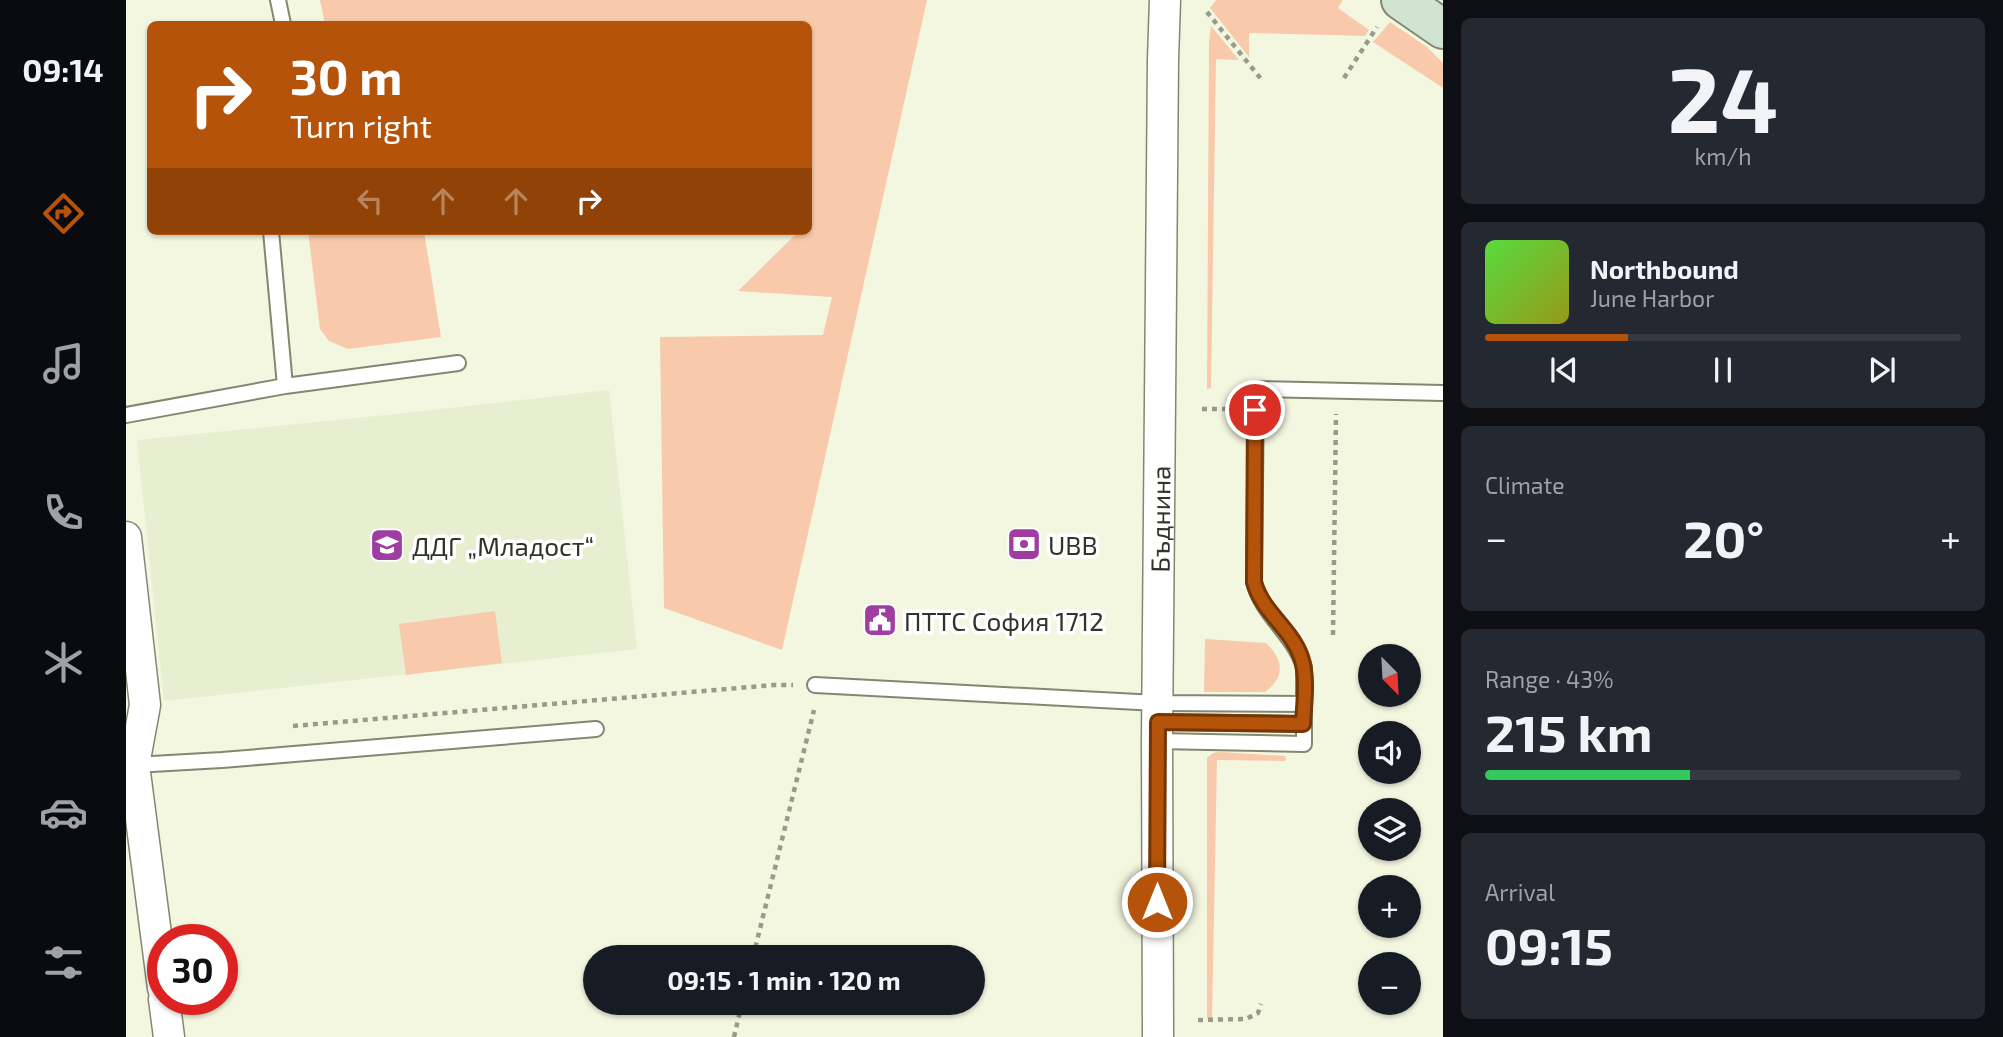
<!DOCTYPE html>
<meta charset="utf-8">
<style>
:root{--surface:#171b24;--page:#242831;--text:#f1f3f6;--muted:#9ea1a6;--line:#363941;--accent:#b45309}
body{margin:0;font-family:"Exo 2",sans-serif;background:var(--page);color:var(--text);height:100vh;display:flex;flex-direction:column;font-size:26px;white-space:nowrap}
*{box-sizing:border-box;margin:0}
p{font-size:23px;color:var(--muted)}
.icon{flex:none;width:38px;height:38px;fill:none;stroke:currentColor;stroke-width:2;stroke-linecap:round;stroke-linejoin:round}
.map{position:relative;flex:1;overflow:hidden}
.sheet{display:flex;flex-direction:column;gap:18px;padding:18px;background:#0d0f14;width:560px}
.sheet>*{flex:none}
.guide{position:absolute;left:21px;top:21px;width:665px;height:214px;border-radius:10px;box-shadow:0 2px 5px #0004;background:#b45309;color:#fff;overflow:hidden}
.needle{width:46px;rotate:156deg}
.buttons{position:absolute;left:1232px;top:644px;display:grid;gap:14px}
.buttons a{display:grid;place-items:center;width:63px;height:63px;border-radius:50%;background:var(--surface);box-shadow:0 2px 5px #0004;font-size:35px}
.speed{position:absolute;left:21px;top:924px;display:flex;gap:14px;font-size:35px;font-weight:700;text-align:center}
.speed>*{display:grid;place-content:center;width:91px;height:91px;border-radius:50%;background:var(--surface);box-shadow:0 2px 5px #0004;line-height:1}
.speed .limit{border:10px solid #d22;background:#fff;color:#111}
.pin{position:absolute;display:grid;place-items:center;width:60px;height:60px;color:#fff;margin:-30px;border:4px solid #fff;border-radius:50%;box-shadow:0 2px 7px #0007}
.me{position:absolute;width:77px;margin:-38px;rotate:0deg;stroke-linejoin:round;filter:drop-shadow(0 0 5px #0008)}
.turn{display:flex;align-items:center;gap:24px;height:147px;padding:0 28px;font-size:32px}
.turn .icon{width:91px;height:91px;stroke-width:2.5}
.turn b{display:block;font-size:49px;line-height:60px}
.lanes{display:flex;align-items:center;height:66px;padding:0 28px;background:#0003;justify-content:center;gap:35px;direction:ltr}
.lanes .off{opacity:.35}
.big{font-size:52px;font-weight:700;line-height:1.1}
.sheet .widget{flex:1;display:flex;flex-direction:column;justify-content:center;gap:10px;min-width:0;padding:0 24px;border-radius:10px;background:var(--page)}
.sheet .dial{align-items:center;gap:0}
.dial b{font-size:91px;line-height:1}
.song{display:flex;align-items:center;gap:21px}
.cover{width:84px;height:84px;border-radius:10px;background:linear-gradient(135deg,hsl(110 70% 55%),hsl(60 70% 35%))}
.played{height:7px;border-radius:4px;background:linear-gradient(90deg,var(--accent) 30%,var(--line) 30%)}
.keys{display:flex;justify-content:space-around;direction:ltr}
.heat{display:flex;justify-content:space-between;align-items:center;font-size:38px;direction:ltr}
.charge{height:10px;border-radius:5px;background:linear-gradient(90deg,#34c759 43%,var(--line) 0)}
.trip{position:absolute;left:457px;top:945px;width:402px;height:70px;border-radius:35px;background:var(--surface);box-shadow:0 2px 5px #0004;font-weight:700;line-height:70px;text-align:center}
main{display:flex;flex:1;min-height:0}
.dock{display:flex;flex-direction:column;width:126px;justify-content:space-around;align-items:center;background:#090b0e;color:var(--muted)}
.dock .icon{width:49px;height:49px}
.dock .selected{color:var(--accent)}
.dock b{font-size:32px;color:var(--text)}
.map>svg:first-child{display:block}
.built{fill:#e8eed0}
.green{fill:#f8caab}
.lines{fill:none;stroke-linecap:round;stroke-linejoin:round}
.lane-casing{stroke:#838772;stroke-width:18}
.street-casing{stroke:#838772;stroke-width:33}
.secondary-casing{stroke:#838772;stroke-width:42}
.path{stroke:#989a8a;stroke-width:4.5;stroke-dasharray:5 5;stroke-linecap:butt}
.lane{stroke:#fff;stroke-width:14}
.street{stroke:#fff;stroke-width:30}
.secondary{stroke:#d0e4d1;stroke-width:38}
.route-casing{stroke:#753606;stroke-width:18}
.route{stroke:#b45309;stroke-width:12}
.labels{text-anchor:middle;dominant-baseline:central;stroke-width:7;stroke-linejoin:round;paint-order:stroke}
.street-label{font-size:26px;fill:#32332a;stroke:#fff}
.poi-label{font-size:26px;fill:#32332a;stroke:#fff;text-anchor:start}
</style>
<main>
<nav class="dock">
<b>09:14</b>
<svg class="icon selected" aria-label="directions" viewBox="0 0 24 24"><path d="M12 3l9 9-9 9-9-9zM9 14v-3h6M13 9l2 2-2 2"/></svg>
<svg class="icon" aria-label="music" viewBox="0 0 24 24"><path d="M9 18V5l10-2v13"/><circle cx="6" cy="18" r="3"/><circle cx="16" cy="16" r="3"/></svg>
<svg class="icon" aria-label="phone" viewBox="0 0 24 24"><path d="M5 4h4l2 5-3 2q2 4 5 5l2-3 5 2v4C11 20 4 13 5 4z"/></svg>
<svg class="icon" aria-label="climate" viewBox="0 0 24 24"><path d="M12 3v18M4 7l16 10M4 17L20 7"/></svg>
<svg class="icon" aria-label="car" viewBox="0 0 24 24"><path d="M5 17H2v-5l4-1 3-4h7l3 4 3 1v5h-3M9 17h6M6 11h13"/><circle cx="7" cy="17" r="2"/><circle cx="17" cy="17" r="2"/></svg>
<svg class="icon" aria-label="filters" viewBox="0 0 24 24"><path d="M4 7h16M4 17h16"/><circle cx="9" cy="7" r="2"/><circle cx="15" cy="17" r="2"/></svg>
</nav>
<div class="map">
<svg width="1317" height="1037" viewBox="0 0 1317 1037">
<rect width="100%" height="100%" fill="#f3f7e0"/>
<path class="built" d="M483,390L511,649L38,701L11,440L270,414Z"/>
<path class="green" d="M194,0H801L656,650L538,608L534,337L697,335L706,297L612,291L673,231H682V24H199Z
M1090,0H1217L1212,8L1243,30L1239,36L1123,33V57L1084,8Z
M1264,22L1301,47L1317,63V88L1247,42Z
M1085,26L1113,60L1090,59L1085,388L1081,389L1083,42Z
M182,231H298L315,337L222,349L203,341L194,329Z
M369,611L376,663L280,675L273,624Z
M1079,639L1140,643C1157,659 1160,677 1139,692H1078Z
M1094,752L1159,756L1160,759L1159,761L1091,760L1086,1019L1081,1018V758L1087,753Z"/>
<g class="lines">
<g class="lane-casing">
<path id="lane" d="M152,0L157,24
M145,231L159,386
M0,415L159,386L332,363
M689,685L1031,703L1178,704
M1032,722L1177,724
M1031,741L1178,744V667C1168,634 1136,615 1128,582L1130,389L1317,393
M8,765L96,760L470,729"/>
</g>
<g class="street-casing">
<g id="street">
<path d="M0,537L19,705L8,765L37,988"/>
<path d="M38,999L43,1037"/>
<path id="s1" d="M1032,1037L1031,741L1037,60L1039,0"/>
</g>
</g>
<g class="secondary-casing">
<path id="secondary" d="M1275,0L1317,29"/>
</g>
<path class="path" d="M1081,12L1135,79
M1218,78L1251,27
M1076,409H1108
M1207,635L1210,414
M167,726L648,685H667
M627,957L688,710
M1072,1020L1120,1019L1132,1013L1135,1004
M608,1037L616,1003"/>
<use href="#lane" class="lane"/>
<use href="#street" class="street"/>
<use href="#secondary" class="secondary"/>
</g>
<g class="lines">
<g class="route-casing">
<path id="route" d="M1031,902L1032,722L1177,724C1178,703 1182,677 1175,657C1165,628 1136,612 1128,582L1129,410"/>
</g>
<use href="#route" class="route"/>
</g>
<defs>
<g id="bank-square" transform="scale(1.75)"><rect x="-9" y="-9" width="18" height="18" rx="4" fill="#9f3da3" stroke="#fff"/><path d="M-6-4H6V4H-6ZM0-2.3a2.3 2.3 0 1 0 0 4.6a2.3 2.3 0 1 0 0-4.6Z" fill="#fff"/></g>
<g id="school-square" transform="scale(1.75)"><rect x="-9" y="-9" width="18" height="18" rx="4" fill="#9f3da3" stroke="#fff"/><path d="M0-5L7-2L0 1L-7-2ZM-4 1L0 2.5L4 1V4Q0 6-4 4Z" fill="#fff"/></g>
<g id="civic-square" transform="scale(1.75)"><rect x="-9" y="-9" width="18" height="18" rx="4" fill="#9f3da3" stroke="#fff"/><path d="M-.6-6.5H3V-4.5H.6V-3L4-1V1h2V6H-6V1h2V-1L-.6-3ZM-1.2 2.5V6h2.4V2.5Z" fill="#fff"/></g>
</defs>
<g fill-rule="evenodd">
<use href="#bank-square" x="898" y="544"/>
<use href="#school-square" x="261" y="545"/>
<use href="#civic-square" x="754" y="620"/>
</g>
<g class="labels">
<g class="street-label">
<text stroke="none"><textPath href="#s1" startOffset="518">Бъднина</textPath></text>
</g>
<g class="poi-label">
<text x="922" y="544">UBB</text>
<text x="286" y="545">ДДГ „Младост“</text>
<text x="778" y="620">ПТТС София 1712</text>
</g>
</g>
</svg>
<div class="buttons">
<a><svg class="needle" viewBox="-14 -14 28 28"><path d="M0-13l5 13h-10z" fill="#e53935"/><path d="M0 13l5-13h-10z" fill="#9ea1a6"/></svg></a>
<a><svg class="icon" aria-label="sound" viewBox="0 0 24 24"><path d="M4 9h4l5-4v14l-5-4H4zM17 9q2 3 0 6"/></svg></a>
<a><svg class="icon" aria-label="layers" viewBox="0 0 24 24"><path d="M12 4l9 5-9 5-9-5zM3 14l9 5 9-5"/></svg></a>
<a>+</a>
<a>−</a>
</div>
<div class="speed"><div class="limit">30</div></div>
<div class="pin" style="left:1129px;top:410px;background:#d93025"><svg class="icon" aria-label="arrive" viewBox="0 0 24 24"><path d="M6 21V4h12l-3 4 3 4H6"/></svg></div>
<svg class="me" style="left:1031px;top:902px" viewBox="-20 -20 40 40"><circle r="17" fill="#b45309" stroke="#fff" stroke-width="3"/><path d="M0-11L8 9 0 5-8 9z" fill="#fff"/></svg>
<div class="trip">09:15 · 1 min · 120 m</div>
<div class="guide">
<div class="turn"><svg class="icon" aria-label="right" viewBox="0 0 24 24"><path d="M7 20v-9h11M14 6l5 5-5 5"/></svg><div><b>30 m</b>Turn right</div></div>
<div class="lanes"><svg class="icon off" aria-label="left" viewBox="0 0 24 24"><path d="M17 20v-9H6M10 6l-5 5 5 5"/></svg><svg class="icon off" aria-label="ahead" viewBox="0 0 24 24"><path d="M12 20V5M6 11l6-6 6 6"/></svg><svg class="icon off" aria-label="ahead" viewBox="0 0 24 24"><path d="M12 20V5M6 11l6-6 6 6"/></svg><svg class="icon" aria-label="right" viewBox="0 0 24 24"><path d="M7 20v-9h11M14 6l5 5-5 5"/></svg></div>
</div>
</div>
<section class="sheet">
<div class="widget dial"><b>24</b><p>km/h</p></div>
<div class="widget">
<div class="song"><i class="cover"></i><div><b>Northbound</b><p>June Harbor</p></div></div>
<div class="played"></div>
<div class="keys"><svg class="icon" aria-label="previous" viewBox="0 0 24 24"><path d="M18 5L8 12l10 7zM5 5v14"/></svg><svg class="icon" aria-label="pause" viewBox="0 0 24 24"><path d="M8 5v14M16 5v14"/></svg><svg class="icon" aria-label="next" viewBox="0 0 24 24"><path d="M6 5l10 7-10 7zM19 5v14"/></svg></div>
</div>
<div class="widget"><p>Climate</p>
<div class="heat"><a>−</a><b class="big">20°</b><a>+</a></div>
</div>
<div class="widget"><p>Range · 43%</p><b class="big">215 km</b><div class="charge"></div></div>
<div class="widget"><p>Arrival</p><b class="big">09:15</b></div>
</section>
</main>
